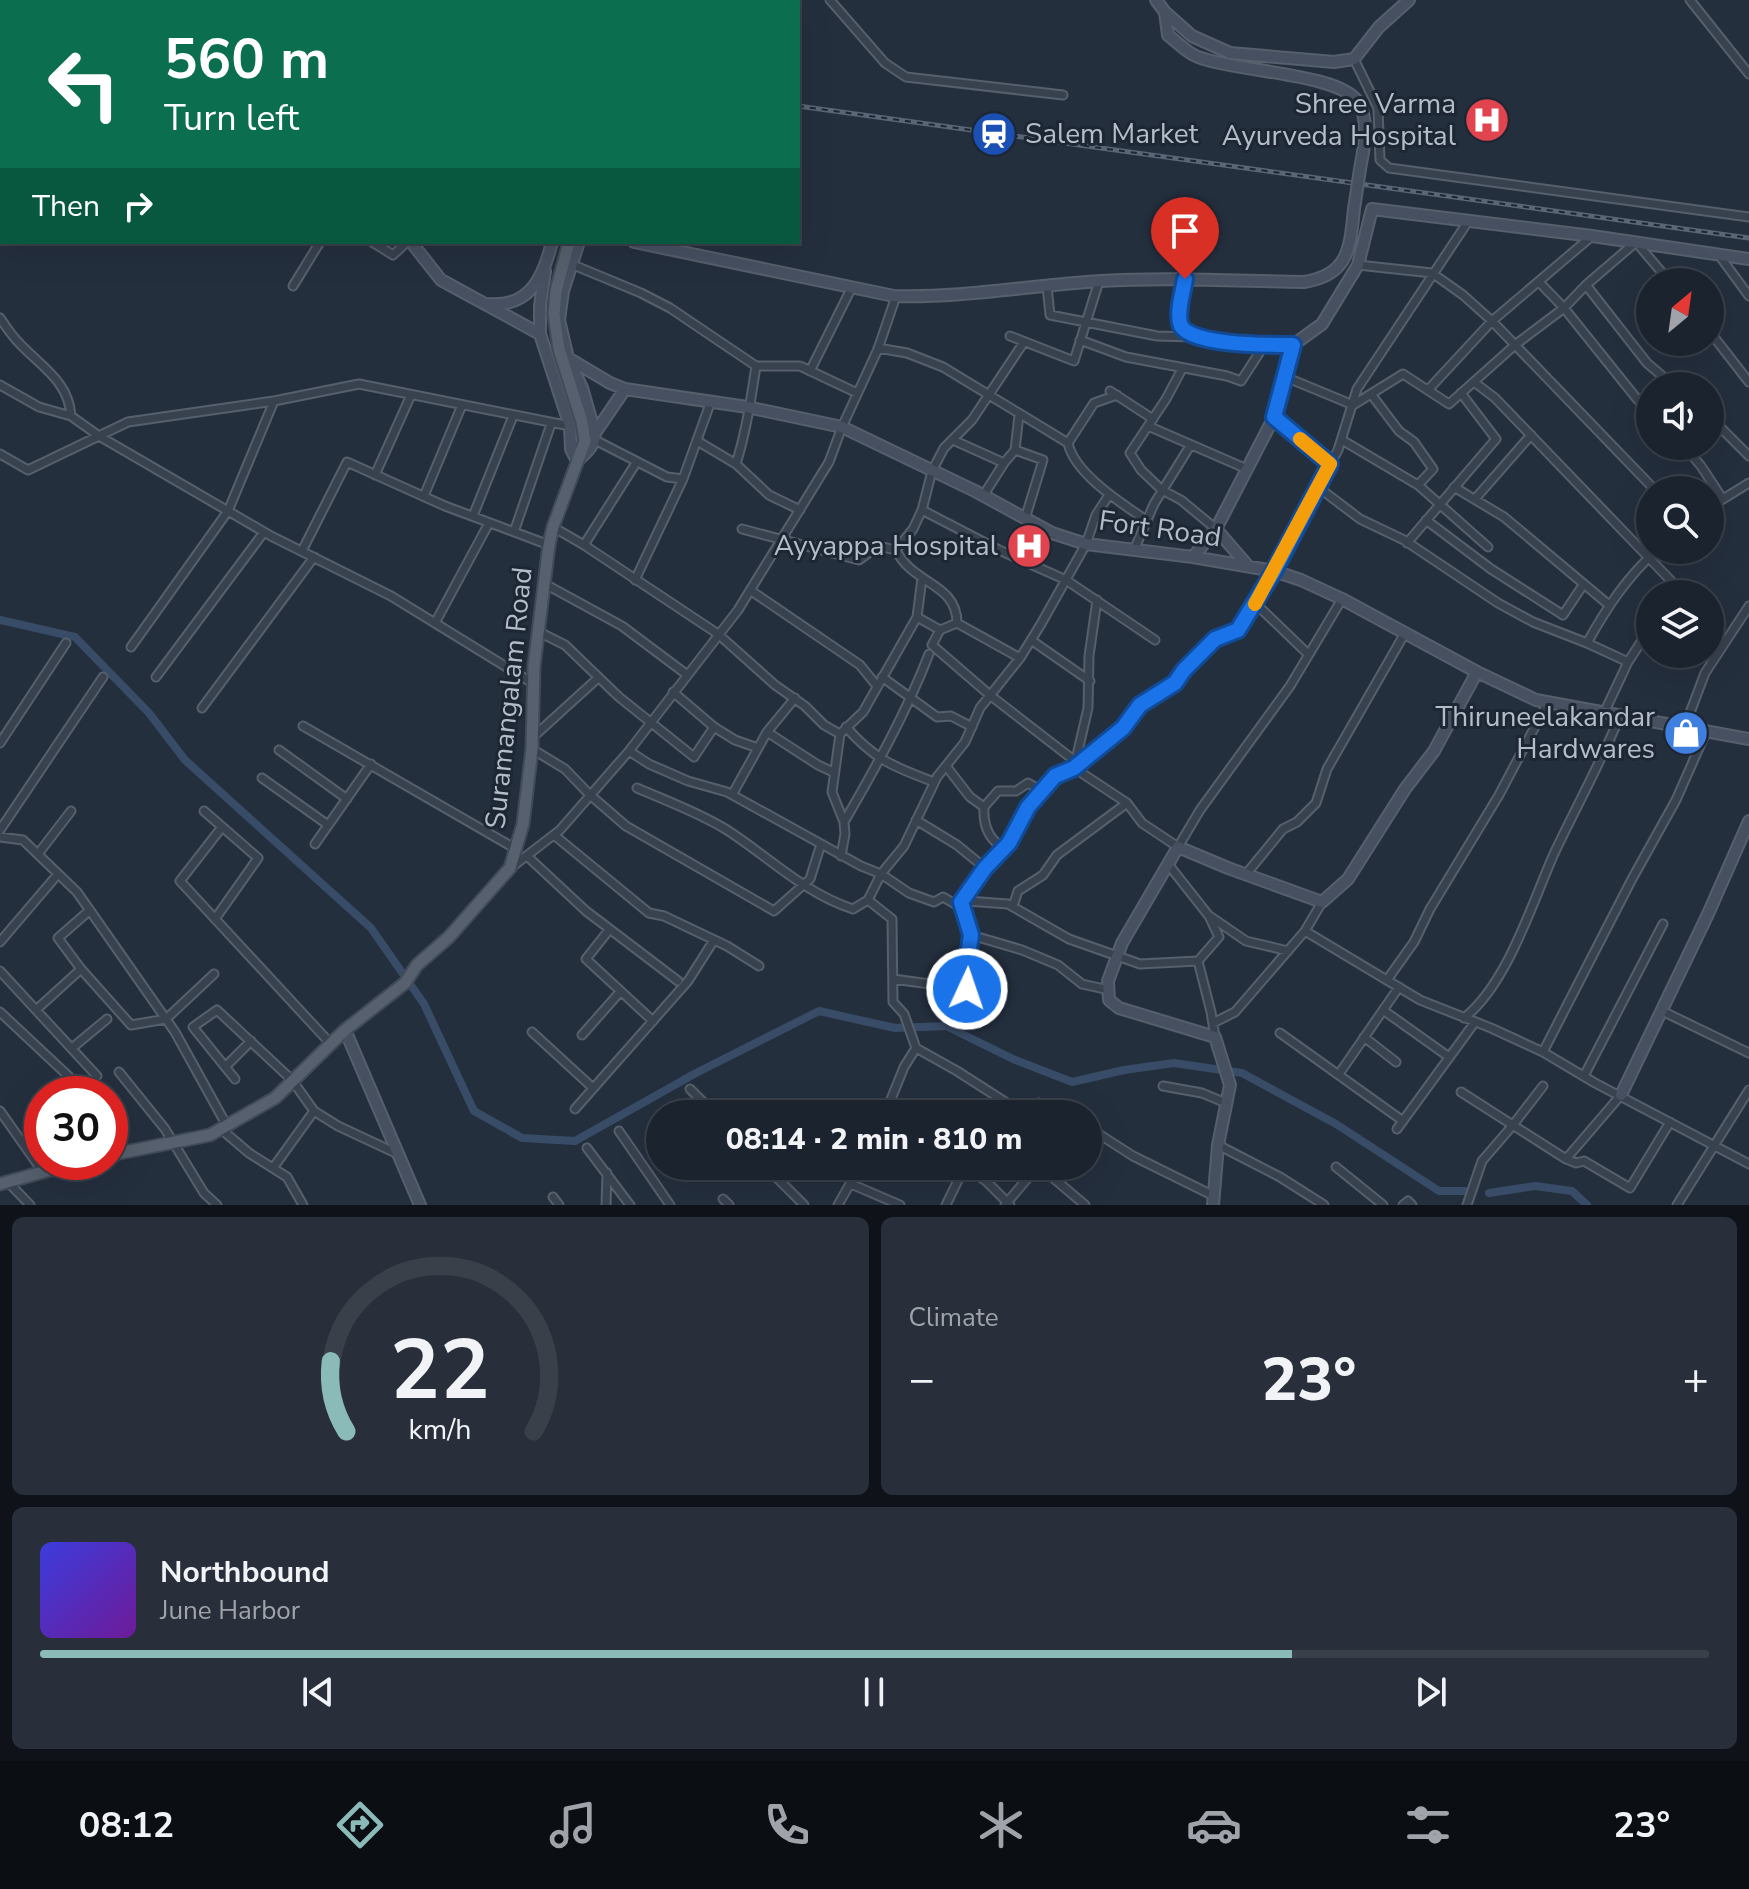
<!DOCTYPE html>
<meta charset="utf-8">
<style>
:root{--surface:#1b232e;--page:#282f3a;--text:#f1f3f6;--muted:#a0a4aa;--line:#39404a;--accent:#8bbbb9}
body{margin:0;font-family:"Nunito Sans",sans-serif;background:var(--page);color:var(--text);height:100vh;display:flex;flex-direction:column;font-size:30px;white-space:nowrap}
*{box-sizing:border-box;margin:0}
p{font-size:26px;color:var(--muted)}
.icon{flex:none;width:44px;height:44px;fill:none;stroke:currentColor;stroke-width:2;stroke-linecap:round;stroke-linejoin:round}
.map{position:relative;height:1205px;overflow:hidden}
.panel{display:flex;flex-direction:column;gap:12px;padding:12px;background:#0f1319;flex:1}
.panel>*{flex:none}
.guide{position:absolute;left:0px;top:0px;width:800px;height:244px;box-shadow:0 8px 32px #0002,0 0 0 2px var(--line);background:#0b6e4f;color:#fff;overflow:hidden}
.needle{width:52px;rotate:29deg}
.tools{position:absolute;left:1636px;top:268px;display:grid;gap:16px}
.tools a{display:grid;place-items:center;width:88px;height:88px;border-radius:50%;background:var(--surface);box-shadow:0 8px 32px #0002,0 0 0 2px var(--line);font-size:40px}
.speed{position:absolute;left:24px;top:1076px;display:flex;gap:16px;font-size:40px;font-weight:700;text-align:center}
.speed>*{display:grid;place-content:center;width:104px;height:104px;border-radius:50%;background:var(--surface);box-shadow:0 8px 32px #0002,0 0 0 2px var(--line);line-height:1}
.speed .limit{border:12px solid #d22;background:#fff;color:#111}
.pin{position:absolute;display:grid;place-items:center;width:68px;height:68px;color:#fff;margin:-82px -34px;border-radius:50% 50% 50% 0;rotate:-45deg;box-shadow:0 0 8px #0007}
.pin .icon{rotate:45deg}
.me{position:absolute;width:88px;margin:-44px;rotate:3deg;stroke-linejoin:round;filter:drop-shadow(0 0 6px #0008)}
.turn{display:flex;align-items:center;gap:28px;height:168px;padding:0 32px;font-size:36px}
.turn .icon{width:104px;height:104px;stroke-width:2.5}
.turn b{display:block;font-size:56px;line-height:68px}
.then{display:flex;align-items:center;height:76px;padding:0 32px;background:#0003;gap:16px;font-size:30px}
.big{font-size:60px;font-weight:800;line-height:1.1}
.panel .tile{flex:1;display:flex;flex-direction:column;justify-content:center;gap:12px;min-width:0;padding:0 28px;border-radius:12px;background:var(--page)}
.panel .dial{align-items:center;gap:0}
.dial svg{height:208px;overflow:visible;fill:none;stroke:var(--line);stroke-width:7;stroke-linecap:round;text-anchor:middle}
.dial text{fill:var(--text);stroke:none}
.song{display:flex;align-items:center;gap:24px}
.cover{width:96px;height:96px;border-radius:12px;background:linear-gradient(135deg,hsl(240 70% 55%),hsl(280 70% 35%))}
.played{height:8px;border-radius:4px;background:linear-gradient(90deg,var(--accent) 75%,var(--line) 75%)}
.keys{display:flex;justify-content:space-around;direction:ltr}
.heat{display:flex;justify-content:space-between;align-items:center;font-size:44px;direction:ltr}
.panel .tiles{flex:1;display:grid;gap:12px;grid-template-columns:1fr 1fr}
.tile:last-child{grid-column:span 2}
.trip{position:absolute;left:646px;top:1100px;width:456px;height:80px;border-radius:40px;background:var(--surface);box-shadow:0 8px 32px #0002,0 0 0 2px var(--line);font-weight:800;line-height:80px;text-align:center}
.menu{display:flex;height:128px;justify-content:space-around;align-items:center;background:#0b0e12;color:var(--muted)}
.menu .icon{width:56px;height:56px}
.menu .selected{color:var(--accent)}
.menu b{font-size:36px;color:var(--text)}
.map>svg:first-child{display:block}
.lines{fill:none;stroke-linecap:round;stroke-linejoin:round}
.canal{stroke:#394c67;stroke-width:8}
.street-casing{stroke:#565f6c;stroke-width:11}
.secondary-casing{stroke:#565f6c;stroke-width:14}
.primary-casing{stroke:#414a57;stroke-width:15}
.street{stroke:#38414e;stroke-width:7}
.secondary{stroke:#465061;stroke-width:10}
.primary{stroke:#56606e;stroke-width:11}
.rail-casing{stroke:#5a6575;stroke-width:5}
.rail{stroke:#1d2633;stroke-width:2;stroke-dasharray:6;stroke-linecap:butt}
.secondary-bridge-casing{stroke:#565f6c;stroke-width:14;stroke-linecap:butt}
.secondary-bridge{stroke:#465061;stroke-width:10}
.route-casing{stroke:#114b97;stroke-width:20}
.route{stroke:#1a73e8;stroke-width:14}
.slow{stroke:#f59e0b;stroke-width:14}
.labels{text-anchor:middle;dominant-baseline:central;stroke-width:6;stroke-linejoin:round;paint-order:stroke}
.poi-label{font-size:28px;fill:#b4bcc9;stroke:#1d2633;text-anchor:end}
.street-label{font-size:28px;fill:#b4bcc9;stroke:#1d2633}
</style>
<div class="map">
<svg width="1749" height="1205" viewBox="0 0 1749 1205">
<rect width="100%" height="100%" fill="#242f3e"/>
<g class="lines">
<path class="canal" d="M0,620L75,637L149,713L185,760L371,928L424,1004L474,1111L522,1138L575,1141L696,1073L819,1011L895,1028L946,1026L1013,1059L1072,1082L1124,1070L1174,1063L1242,1073L1336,1124L1439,1191H1465
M1489,1193L1535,1186L1572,1191L1587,1205"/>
<g class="street-casing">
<path id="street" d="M830,0L885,63L906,77L1063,95
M1690,0L1749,74
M478,2V0
M0,55L2,54
M1354,59L1378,108L1380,160L1389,168L1749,217
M0,186L2,188
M372,242L393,255L407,242
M1719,255L1749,296
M571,264L641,293L670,308L756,366H800L857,393
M1358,265L1432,273L1463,295L1492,321L1655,490
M1540,283L1564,308L1637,399L1650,412
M1586,285L1647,363L1674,386
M293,286L320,242
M1047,286L1050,315L1157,336L1193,337
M0,318C6,327 12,336 20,344C42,367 69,382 71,416
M1710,332L1749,382
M1010,336L1074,361L1099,281
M1080,340L1126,357L1227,376L1241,381L1265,344
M878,348L907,353L943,367L1068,443C1074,473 1121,503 1146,520
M1182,369L1166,399L1130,453L1141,470L1162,490L1181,500L1216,529
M810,371L851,289
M1283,376L1353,405L1403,374L1449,404L1515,345L1564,308L1586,285L1636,242L1670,282
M1474,382L1495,398L1677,587L1672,594
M0,385L39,407L71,416L99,436L271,536L391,596L534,684
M1428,390L1492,321L1592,236
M1110,391L1153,419
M1371,394L1399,431L1414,442L1433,469L1418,485
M1274,417L1330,464
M1710,417L1749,456
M1148,426L1247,469
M595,440L667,477L683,479L711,401
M953,440L1004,463
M1342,440L1418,485L1488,547
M699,442L736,464L769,495L800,510
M1068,443L1094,403L1117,395
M1684,446L1701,466L1722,498
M1015,450L1043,460L1025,519
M0,454L28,470L128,422L274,401L359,384L570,426
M736,464C746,432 751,399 756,366
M375,475L411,395
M1318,487L1360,519L1404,540L1498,603L1533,622L1587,643L1628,662L1604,713
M1454,487L1504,517L1609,605
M424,496L462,405
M983,496L1004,463L1015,450L1019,415
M1475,499L1531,435
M1710,507L1749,483
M922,510L932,471L944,448L972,420L1024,342
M473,516L513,416
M1426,520L1491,569L1563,615L1583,585
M553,527L584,545L718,634L775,685L805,706L824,725L840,734L863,712L917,617L940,630L957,623L1020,658
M742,529L859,560L878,546L896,550L913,529L922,510L999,550L1066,580L1155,640
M514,532L551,424
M1407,543L1496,439L1461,393
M584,545L636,463
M896,550C913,585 957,583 957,623
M1134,550L1154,504L1190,446
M302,551L347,462L445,506L549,545
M635,580L683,479
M545,584L622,626L686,674
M750,590L860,665L877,686
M1256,604L1308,654
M917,617L922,578
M435,623L489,523
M940,630L932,645L991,696L1075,761
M539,632L565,645L619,697L694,757L714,727
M1031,640L1090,681
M1587,643C1607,607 1627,577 1657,550
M131,647L228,511L274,401
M1628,662L1650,628
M156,677L264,532
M882,677L937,717L951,716L972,727
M673,692L714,727L735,740L758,748
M202,708L314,557
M303,726L516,849
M1685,726L1705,673L1749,606
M846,727C875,760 894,767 934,782
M767,732L795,698
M840,734L832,792L844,822L845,834L841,856
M532,738L598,678
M0,743L66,643
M532,749L565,769L589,794L626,826L774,911L810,879L821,844
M279,750L347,799
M629,751L649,764L688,781L727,792L861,866L881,874L909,893L934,902L943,897L955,904L967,901L1008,904L1069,939L1140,964L1198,961L1219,937L1209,916L1168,864
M946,766L970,797L984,807C983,825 989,840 1004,848
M262,778L328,825
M637,788C667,801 700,813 727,830C769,857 804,893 853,909L868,900
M732,795L767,732L818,765L833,772
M1127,803L1142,823L1178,847L1200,810L1290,686L1342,599
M984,807L998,791H1016L1028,783L1042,791
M204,811L258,858L215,919
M916,820L957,845L985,868
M844,822C876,767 906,713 929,654
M222,827L180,881L330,1043
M0,830L103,677
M554,835L649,913L664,916L727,946L759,966
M0,837L23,840L77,892L175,1032L227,1126
M315,844L371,764
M38,854L71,811
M527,856L586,911L678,981
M512,867L560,830L629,751L738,610L829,462L842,427L878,349L896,296
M1247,873L1283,829L1297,822L1316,803L1327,769L1405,633
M1322,902L1305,931L1420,1000L1491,1028L1543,1052L1595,1083L1749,1164
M1013,906L1018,891L1043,875L1057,855L1127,803L1074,768L1123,728L1140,705L1175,683L1184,670L1215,639L1238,630L1274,571L1338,450L1357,389L1469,220
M90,910L58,938L81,969L131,1025L166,1019L214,974
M1211,917L1246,941L1288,951
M609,930L586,959L653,1021
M971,935L1022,950L1058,965L1082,984L1109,990
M0,942L58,874
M1198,961L1211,1012L1215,1037
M0,971L97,1076
M893,979L967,989V963L971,935L961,902L985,868L1009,843L1028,807L1055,776L1074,768L1088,708L1089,656L1097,600
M1387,980L1414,942L1430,909L1499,795L1548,702
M36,1010L81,969
M1383,1010L1449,1057
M1662,1011L1749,1053
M0,1012L79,1086
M1464,1018C1507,984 1531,906 1553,856C1575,809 1600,764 1620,716
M1213,1023L1235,1012L1305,931
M532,1032L593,1088
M1280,1033L1403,1121
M582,1035L620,992
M1364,1037L1396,1062
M72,1048L107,1019
M916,1048L957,1071L1024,1114
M1543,1052L1632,879L1676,800L1707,730
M225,1067L251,1041
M119,1072L165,1129L204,1193L217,1205
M1339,1074L1399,987
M1584,1076L1663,924
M235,1079L193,1027L217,1010L292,1080L314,1111L338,1126L398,1154
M1163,1086L1202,1093L1226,1103
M690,1089L715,1114
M1461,1092L1566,1159L1576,1163L1584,1161L1630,1188L1670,1122
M1039,1103L1062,1114
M575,1109L688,981L714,940
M0,1111L43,1172
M885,1114L904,1067L916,1048L904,1014L893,1002L892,919L868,900L881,874L904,846L937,777L965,742L980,708L1020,658L1041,624L1086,544L1096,515L1109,495
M1088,1127L1133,1156L1214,1196
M221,1129L249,1153L287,1177L303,1205
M1397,1129L1475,1022
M619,1131L670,1205
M1218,1145L1280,1177L1324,1205
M587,1148L630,1205
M1566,1159L1621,1095
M765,1166L804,1205
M964,1166L986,1181L1010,1205
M1039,1166L1085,1205
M1336,1167L1383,1205
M273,1168L314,1111
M8,1182L30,1205
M851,1184L900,1205
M553,1197L559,1205
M723,1199L729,1205
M606,1205L607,1173
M838,1205L860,1166
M946,1205L965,1166
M1005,1205L1038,1166
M1403,1205L1408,1201L1412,1205
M1467,1205L1482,1161L1513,1125L1543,1086
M1677,1205L1749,1090"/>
</g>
<g class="secondary-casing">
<path id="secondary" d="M47,0L49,2
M1156,0L1165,12L1192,36L1230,53L1334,62L1354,59L1379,27L1409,0
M1165,12L1168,35C1178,43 1187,53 1198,57C1236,72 1339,73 1358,102C1370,121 1364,148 1360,169
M411,242L441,280L540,334
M634,242L894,296C964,298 1032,285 1101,281C1169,277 1236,281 1304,282C1349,275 1350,248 1354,209
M545,271L540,306V334L570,426L571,449L577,461C586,453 595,446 595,433L582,388L568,358L559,320L563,291L579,242
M1185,279C1183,292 1177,310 1180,323C1184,346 1273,345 1293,345L1322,324L1358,265L1372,209L1592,236L1749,259
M490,304C531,307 544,275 552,242
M568,358L610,383L625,389L747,407L842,427L975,491L1052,533L1086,544L1193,557L1274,571L1301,580L1342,599L1477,672L1536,700L1749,739
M595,433L625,389
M1216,529L1248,566
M1193,557L1216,529L1274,417L1293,345
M345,1030L420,1205
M1621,1095L1708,914L1749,821
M1213,1205L1218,1145L1230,1085L1215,1037L1119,1008L1109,1000L1108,981L1122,943L1178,847L1228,868L1322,902L1348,879L1405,789L1434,751L1477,672"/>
</g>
<g class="primary-casing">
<path id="primary" d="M595,0L596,2
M110,1155L210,1135L275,1098L345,1030L405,983L417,965L449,937L510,868L523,824L532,749L534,666L549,545L553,527L585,441L582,422L559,349L554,315L556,291L569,242
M0,1184L78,1162"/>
</g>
<use href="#street" class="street"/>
<use href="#secondary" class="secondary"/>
<use href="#primary" class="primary"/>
<g class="rail-casing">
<path id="rail" d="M160,0L166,2
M798,106L1749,238"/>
</g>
<use href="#rail" class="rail"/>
<g class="secondary-bridge-casing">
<path id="secondary-bridge" d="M1354,209L1360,169"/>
</g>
<use href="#secondary-bridge" class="secondary-bridge"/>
</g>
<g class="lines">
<g class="route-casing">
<path id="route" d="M967,989V963L971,935L961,902L985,868L1009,843L1028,807L1055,776L1074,768L1123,728L1140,705L1175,683L1184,670L1215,639L1238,630L1274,571L1330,464L1274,417L1293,345C1273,345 1184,346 1180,323C1177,310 1183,292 1185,279"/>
</g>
<use href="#route" class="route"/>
<path class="slow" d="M1255,604L1330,464L1300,439"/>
</g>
<defs>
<g id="hospital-disc" transform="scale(2.3)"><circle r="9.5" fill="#e0444e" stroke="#1d2633"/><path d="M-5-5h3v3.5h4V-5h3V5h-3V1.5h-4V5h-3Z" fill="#fff"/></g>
<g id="station-disc" transform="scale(2.3)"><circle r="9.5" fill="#1a4fb4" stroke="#1d2633"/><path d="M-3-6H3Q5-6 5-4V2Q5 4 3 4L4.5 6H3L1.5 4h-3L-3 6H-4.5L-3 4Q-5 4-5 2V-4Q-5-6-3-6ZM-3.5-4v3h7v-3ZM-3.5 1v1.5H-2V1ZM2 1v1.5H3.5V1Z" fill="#fff"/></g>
<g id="shop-disc" transform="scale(2.3)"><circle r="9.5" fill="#3f7fe0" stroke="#1d2633"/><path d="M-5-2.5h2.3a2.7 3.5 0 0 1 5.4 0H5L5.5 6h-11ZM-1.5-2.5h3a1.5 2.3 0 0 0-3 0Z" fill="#fff"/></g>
</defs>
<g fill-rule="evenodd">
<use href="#hospital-disc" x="1487" y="120"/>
<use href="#station-disc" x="994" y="134"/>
<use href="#hospital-disc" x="1029" y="546"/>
<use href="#shop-disc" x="1686" y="733"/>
</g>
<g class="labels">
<g class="poi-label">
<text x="1456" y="104">Shree Varma<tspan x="1456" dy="32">Ayurveda Hospital</tspan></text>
<text x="1025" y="134" text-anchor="start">Salem Market</text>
<text x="998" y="546">Ayyappa Hospital</text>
<text x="1655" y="717">Thiruneelakandar<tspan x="1655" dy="32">Hardwares</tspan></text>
</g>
<g class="street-label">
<text transform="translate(1160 529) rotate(8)">Fort Road</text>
<text transform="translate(509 698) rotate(-84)">Suramangalam Road</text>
</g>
</g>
</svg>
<div class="tools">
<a><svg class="needle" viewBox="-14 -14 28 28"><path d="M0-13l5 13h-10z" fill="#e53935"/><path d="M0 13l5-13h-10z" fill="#a0a4aa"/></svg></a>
<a><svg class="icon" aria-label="sound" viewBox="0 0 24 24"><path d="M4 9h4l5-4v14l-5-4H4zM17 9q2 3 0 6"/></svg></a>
<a><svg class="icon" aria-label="search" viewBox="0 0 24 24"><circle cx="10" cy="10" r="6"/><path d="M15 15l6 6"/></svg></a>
<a><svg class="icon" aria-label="layers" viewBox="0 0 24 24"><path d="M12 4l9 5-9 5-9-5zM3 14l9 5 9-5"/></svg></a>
</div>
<div class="speed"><div class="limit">30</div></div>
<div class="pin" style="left:1185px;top:279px;background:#d93025"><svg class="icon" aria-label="arrive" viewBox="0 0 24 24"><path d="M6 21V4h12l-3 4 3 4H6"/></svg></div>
<svg class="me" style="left:967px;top:989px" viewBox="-20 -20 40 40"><circle r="17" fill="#1a73e8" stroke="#fff" stroke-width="3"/><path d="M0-11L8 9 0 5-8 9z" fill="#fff"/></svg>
<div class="trip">08:14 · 2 min · 810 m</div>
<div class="guide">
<div class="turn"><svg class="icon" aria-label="left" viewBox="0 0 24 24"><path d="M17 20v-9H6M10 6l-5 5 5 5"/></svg><div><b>560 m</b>Turn left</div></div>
<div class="then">Then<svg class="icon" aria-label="right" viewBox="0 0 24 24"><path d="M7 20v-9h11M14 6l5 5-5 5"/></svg></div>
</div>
</div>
<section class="panel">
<div class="tiles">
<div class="tile dial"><svg viewBox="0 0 100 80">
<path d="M14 69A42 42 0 1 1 86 69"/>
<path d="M14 69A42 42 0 0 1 8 42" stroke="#8bbbb9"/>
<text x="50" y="56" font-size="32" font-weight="700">22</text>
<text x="50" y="72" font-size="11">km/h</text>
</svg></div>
<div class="tile"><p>Climate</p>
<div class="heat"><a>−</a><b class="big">23°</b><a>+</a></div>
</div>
<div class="tile">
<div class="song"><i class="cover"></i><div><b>Northbound</b><p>June Harbor</p></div></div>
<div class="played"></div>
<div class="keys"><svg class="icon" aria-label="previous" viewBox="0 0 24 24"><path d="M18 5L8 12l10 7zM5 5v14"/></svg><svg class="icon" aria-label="pause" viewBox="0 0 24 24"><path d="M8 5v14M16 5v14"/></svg><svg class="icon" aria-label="next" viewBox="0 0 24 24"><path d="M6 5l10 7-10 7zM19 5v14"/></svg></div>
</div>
</div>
</section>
<nav class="menu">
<b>08:12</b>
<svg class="icon selected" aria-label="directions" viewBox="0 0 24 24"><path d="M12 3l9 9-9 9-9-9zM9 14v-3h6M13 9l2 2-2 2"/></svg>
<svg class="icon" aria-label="music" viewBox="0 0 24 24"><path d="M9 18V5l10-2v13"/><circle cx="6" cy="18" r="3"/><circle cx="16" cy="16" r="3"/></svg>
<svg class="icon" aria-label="phone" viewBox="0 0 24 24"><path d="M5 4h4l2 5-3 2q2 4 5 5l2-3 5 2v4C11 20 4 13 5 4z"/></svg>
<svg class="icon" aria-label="climate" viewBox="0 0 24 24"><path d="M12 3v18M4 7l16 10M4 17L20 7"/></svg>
<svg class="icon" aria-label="car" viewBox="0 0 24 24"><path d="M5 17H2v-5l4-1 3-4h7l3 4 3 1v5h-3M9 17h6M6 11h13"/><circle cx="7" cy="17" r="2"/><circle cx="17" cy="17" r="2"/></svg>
<svg class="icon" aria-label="filters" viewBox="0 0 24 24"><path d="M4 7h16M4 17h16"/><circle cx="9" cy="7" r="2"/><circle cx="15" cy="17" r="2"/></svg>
<b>23°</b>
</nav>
